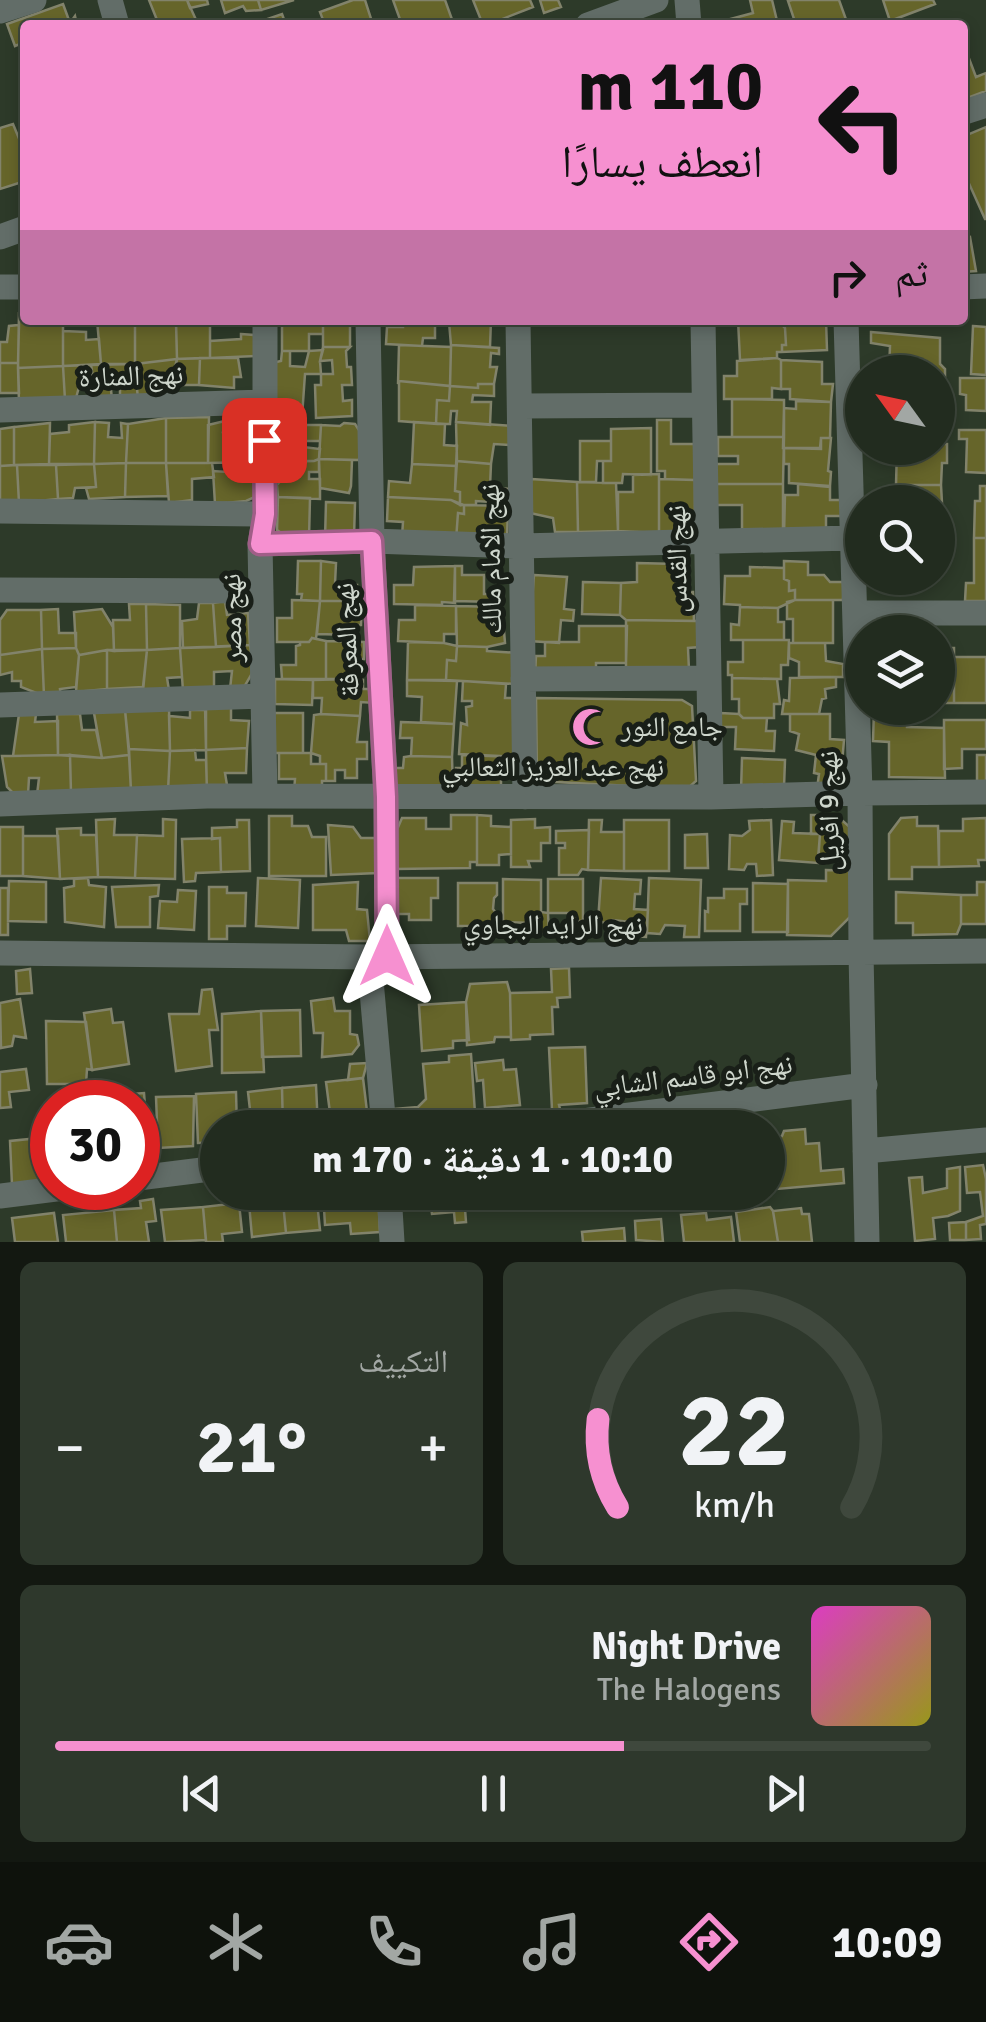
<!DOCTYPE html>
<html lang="ar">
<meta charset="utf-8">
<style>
:root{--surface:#222c1f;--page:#2e382c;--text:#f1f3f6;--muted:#a2a7a4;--line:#3f483d;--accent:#f690d0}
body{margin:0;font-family:Signika,"Noto Naskh Arabic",sans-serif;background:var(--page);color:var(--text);direction:rtl;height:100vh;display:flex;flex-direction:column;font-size:38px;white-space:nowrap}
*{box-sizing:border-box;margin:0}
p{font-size:32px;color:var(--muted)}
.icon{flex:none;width:55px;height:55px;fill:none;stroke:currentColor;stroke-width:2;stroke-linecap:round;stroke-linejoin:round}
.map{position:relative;height:1242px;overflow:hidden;direction:ltr}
.panel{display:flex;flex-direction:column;gap:20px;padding:20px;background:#131811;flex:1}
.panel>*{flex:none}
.hud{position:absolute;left:20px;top:20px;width:948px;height:305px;border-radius:10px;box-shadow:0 5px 15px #0003,0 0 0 2px var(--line);direction:rtl;background:#f690d0;color:#111;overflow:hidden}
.needle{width:65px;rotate:303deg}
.controls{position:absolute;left:845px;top:355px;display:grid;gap:20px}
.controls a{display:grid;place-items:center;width:110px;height:110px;border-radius:50%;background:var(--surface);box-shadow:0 5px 15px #0003,0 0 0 2px var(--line);font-size:50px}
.speed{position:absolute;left:30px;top:1080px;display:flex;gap:20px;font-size:50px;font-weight:700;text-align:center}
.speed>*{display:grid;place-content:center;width:130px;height:130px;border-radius:50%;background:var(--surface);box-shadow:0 5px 15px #0003,0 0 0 2px var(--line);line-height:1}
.speed .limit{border:15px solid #d22;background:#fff;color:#111}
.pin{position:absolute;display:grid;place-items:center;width:85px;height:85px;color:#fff;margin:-42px;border-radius:20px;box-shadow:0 5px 15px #0006}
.me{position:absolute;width:110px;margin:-55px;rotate:0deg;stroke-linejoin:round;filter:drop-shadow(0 0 8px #0008)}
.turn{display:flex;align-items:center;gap:35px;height:210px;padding:0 40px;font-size:45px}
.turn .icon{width:130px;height:130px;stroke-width:2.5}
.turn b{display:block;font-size:70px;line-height:85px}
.then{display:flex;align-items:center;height:95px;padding:0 40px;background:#0003;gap:20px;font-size:38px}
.big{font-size:75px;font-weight:700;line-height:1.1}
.panel .tile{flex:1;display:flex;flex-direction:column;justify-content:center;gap:15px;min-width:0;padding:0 35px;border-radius:15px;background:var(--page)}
.panel .dial{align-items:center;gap:0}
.dial svg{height:260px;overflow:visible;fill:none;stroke:var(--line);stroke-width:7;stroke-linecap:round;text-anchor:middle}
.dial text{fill:var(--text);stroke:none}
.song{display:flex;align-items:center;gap:30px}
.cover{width:120px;height:120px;border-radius:15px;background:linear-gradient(135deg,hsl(310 70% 55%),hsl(60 70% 35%))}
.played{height:10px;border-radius:5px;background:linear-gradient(90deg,var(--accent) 65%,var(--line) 65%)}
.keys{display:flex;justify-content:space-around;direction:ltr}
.heat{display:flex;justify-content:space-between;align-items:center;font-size:55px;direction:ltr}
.panel .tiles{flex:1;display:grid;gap:20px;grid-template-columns:1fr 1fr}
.tile:last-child{grid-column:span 2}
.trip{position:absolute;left:200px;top:1110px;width:585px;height:100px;border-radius:50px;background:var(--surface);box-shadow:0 5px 15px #0003,0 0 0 2px var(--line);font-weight:700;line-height:100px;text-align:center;direction:rtl}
.tab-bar{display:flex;height:160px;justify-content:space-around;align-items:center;background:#0e120c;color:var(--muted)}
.tab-bar .icon{width:70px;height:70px}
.tab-bar .current{color:var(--accent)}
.tab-bar b{font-size:45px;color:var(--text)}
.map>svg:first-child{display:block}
.building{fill:#66652a;stroke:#82836b;stroke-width:2.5}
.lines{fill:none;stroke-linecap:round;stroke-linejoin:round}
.minor{stroke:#626d68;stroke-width:25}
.route-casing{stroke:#a05e87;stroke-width:25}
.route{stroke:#f690d0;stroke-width:18}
.labels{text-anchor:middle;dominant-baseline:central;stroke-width:10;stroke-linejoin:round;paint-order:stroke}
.street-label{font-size:28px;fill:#ced6cc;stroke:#191f18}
.poi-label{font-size:28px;fill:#ced6cc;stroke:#191f18;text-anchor:start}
</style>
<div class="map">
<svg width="986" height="1242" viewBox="0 0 986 1242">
<rect width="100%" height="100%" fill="#2d3a29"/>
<path class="building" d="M149,0H187L197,22L188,25H159Z
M187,0H207L208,4L190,8Z
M221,0H258L261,10L246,11L243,6L225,13Z
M258,0H294L261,10Z
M353,0H365L373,25H325L320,12Z
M393,0H445L454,25H402Z
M473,0H530L533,7L492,23V25H483Z
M540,0H558L561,7L544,13Z
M750,0H772L778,25H708L753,13Z
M792,0H839L848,25H796L788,1Z
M883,0H933L935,4L890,21Z
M63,4L70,23L75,16L77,25H25V42L15,46L7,24Z
M282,14L286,25H250Z
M962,40L976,77L986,73V91L962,100Z
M13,124L25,153V181L0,189V128Z
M986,127V219H985L962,168V137Z
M970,237L976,271L962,272V238Z
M25,312V320H63V366L18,368L19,313Z
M97,320H135V364H101Z
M135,320L176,323L177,359L135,364Z
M176,320H210V358L177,359Z
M323,320V334H309V351H282V321Z
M323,320L350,321V347H323Z
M403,320H435V338H423L422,346L386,344L387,327H403Z
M455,320H491L490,347L451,345L449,322H455Z
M738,320H781L782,325L785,328L786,345H782V352H777V358L740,360Z
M781,320H826L827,350L782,352V345H786L785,328L782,325Z
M19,325L18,363H0V342H7L9,326Z
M973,326L986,327V375L971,374Z
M63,331L86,332V340L99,339L101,364L63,366Z
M871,332L940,338V364L945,369V377H938V372H889L890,346L871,343Z
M241,334L254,335L257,356L210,358V341L241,339Z
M399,345L451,347L450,386L399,381L398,384Z
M451,345L499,348V354L491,353L490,367H497L494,384H478V388L450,386Z
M323,347H350L346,351L347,367H351L352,385H342L343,401L352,400V416L316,418L315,385H321V374H333L332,360L320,361Z
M323,350L320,361L321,374H305L302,417H272L276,362L281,361L282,351H290V366L305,367L309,351Z
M200,358H238L241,377H234V388L199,385Z
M200,358L199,385H182L183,375H173L177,359Z
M777,358L781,360V389L772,388V399H724V376H737V361Z
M177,359L173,388L156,390L153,401L138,400L135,364Z
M781,360L822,362V384H833L831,402L790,399V389H781Z
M0,363H18L19,393H0Z
M135,364L138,400L120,398V380L110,381L112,399L95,397L91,365Z
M91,365L94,384L79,387L76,398L65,400L63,366Z
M63,366L65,400L19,403L18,368Z
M938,377H945L944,400H938Z
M960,378H986V411L966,410V395L960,394Z
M399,381L450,386L449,401L437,400L436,424L399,421Z
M478,384H494V396L473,395L472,402H491L490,425L456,422L457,411H451L450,424H436L437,400L449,401L450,386L478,388Z
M732,399L784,400V437H732Z
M796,401L831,402L830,438H821L820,448H783L784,408L796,409Z
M209,417L208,463H166V418Z
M166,418V463H126L128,424Z
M657,420H671V444H695V480L665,479V471H657Z
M225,421L223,432L252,433L251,462L208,463V425Z
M95,422L109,423L108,437L122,438L121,423L128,424L126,463L94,464Z
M95,422L94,464H49L50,434L69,432V425Z
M414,422L445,424L444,445L457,446L456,466L412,464Z
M456,422L513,426L511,445L494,444L491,464L457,461Z
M50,423L49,464L14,465V427Z
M344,423L355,424L361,433L359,460L319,459L321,425L340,426Z
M286,425H321L320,441H305L303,447L320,449L319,459L314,461L278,462V443H286Z
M14,427V465L0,466V429Z
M651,428V475L623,474L622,483H603V461H611V429Z
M959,430H986V473L966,472L967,439H959Z
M718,437H784L783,484H715L716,464H738V456H718Z
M821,438H831L828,471L831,472L830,486L789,483V464H784V448L821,449Z
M580,441H611V461H597L596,482H580Z
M938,444H947V463H942L941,485H896L897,448H938Z
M319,459V472H309V479H320V499L278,497L277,485L284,477L291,475V461H314Z
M319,459L352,460L351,486L349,493L320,488Z
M457,461L491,464L490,487L509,489L508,503L476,501V505H460V492L455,491Z
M256,462L259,495L246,501L215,504L213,471L228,472V464Z
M126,463H166L168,496L125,497Z
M126,463L125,497L89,499L86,488L96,487L94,464Z
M166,463H212L214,477L192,479V500L169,503Z
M94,464L96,487L75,488L73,498L58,499L56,465Z
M412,464L456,466L455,491L460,492V505L451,500L388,497L389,481L410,483Z
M17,465H56L58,499L19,503Z
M17,465L19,503L0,501V466Z
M659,474V533L618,531V492H633V475Z
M531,479L577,482L578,532H555L553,518L530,513Z
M659,479L695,480V524L682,533H659Z
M577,482L616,483L618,531L578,532Z
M715,484H783V534H742V505H715Z
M798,484L830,487V500H843V516H826V536L784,535L785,495H798Z
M900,485H941L944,539L938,540V502H892V501L899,500Z
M980,486H986V538H974L975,501H980Z
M278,497L310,498L309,539L289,538L277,530Z
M388,497L451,500L464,505V514L458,513L456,540L402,536L403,522L387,521Z
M326,502L355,503L354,537L325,539Z
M464,505L508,506L507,540H456L458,513L464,514Z
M974,538H986V601H965L966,583H974Z
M298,561H321L320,601L301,600L302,594H297Z
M321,561L336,563L335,584L357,585L356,601H320Z
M784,561L808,562V575H824L830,582H844L843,600H795V590L789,591V581L784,579Z
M637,563L677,564L676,592H693L694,621L626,620L620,615L621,583L637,582Z
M455,566V603L442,602V605L394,604V585H413L414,567Z
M455,566H462V575H484V594H498V602L454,601Z
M750,567L784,568V579L789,581V591L795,590V600L778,608L740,607V605L724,604L725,576H750Z
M534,575L567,577L564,609L574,610L573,621L561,620L559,643L529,641Z
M583,582L621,583L620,615L582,614Z
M292,600L320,601L316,639L312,638L309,642H277V618H292Z
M795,600H833V643H793V619H787V602Z
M225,601L227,615L248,613L250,645L216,647L213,603Z
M320,601H362L361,625H355L354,635L317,634Z
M199,603H213L216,647L183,648L182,621L197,619Z
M129,604H146L147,650L114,651L113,620H130Z
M146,604L180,605V648L147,650Z
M415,605L456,606V634H444V643L398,641L399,620H415Z
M456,606L502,607L505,643L487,647L457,646Z
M740,607L778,608V622H784V640H731V624L739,625Z
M58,609L59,633H76V648L42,649L41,610Z
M102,609L113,627L114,651L107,650L79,655L76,648L74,612Z
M7,610H41L42,649L0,655V620Z
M626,620L700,621V647L688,648L689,670L626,672Z
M579,626H627L626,663H596V677L535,676L536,656H545V642H579Z
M312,638L326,641V679H282L281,665H296V646L300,645V642H309Z
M743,640H789L788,665H781V679L732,678V675H728V662H743Z
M326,641L364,642V659H354L353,679H326Z
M408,642L444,643L457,646L456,661L447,660L446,680H407Z
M789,643H825L826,661L843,664V677H799V662L789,658Z
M250,645L254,670L243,689H230L232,671L214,672V691H183L180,648Z
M457,646L487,647V651L518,653L515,684L446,680L447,660L456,661Z
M76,648L79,655L76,687L60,689L61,697L44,696L42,649Z
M180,648L182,677L167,678L169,690L143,691L147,650Z
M938,648H954V703H938Z
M42,649L44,696L21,687V681H12V672L0,675V655Z
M107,650H147L143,687L107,689Z
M107,650V689L76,692L79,655Z
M954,657H986V703H954Z
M836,677V687L825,689L826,698L822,699L819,714H782L784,700L789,701L790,678Z
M732,678L777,679L780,704H774V718H743L739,714V699H732Z
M275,679L313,680L312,705L275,704Z
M353,679L363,680V689H375L374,703L361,702L360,716L321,714L322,698H313V680Z
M407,680L457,681L454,724L421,722L422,697L407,696Z
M463,681L506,684L505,698H520L518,757L459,754L461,723L467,725L466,707L472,706V701H462Z
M536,698L682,700L692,706L696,781L687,789L537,781Z
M205,705L231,706V720L249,721L247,748L206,750Z
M169,707L170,751L129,749L125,710Z
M125,710L129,755L102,758L94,713Z
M190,710H206V750L170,751L169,716L190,718Z
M874,710H907V727L944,728L945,778L889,777V742L873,741Z
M274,713H303V753H274Z
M720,713L739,714L743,718H767L766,731H775L774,751L735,749L736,727H720Z
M19,714H36L35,722L58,721V755L13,756Z
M57,714H80L82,730H96L102,758L58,755Z
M321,714L360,716L357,742H367V759H357V778H345V770H335V781H326V764H320V756L311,753L314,715Z
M790,714H830V739L844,740L841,775L829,776V788L817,789L819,774L814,773L816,755L796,750L799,734L790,731Z
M944,720H986V749H962V768L944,769Z
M401,722L454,724L452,757L411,756L412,738H400Z
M247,748L246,773H225L228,791L207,796L206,750Z
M129,749L170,751L168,791H131Z
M195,750L196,760H206L207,791H168L170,751Z
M279,753H311V764H326V781H322V791H294L295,779H279Z
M70,755L102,758L129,755L131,791L71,793Z
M70,755L71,793L37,795L39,778H29L28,795H15L7,787L2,756Z
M462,755L518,757L516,769H501V794H456V768H462Z
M977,755H986V789H977Z
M411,756L452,757L453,791H399L391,768H403L404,757Z
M742,758L785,760L784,787L741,791Z
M451,815H477V862H470V868L395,869L396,832L402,818H426V829H451Z
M477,815L491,816V826L511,827V854L499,855V865H477Z
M811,815H836L852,829V859H818L820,834H811Z
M269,816H292V826H308L312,837H326V876H269Z
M917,817V826H938L939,867H912V879H889V834L901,818Z
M986,818V860H978L979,866L939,867V831H963V819Z
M115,819L114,835H137L135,878L98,877L96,820Z
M163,819L176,820L175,879L135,878L137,835L163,836Z
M535,819V828L550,827V843H541V861H528L530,867H511V820Z
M237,820H249L250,871L221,872L220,838L212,839V828L237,827Z
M589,820H602L601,832H624V871L588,870Z
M624,820H669V871H624Z
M771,820L773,875L757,876L756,864H747L744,870L729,869L730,835L742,836L750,830L749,821Z
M782,821L794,822L793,833L820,834L818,863L779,860Z
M328,825L353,827L361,838H376L378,873L331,875Z
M0,827H23V876H0Z
M81,828V835H96L98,877L60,879L57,829Z
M589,830L588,870L582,869L578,875H559V848H565V843H556V831Z
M707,834L708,868H685V835Z
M23,836H58L60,879L23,876Z
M220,838L221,872L196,873L195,881L184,882L182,839Z
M826,870L856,871L850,917L831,936L787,935L788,880L826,881Z
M88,878L89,885L106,887L104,927L65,922L64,888L74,886V879Z
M258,878L300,880L298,928L256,926Z
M396,878H438V898H431V920H409V914H395Z
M601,878L641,880L640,894H635L634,909L648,910L646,937L631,936L632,922L612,920L608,923L598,922Z
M649,878L701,880L699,937H684L685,926L665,925L660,934L647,933Z
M503,879L541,880V912L548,913L549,933H540V918H537L536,923L503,922Z
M548,879H583V921H570V913H548Z
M9,881L46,882V922L8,921Z
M358,882L357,909L367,910L370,941H349L346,930H313V885Z
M977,882H986V924H961V895H977Z
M458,883H497V895L494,898L493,909L496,913V926H458Z
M753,883L788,884V932H753Z
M159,885L158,896L150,897V927H116L112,887Z
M209,887H227V893H246L245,926H227V939H209Z
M0,888H8V935H0Z
M724,889H747V904H740V931H705V911L708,912V898H724Z
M178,890L196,891L194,930L158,928L160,901L177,902Z
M896,892L961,895V924L957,934L913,935V923H896Z
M569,968L570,997L557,998L558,1007H552L553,1034L530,1035V1039L511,1040L510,993L552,992L551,969Z
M30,969L32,993L17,994L16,971Z
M507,982L510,993L511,1037H495L494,1042L467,1045L466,1002L470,984Z
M212,989L218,1030H209L212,1066L176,1071L169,1014H199L202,990Z
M333,998L335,1011H350V1034L357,1035L359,1045L352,1054L322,1057L323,1033H314L311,1001Z
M20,999L26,1038L14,1036L12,1046L1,1048L0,1003Z
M466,1002L469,1040L453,1041V1048L422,1051L419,1005Z
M111,1009L113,1023L123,1022L129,1064L92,1070L84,1013Z
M300,1010L301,1056L262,1057L261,1011Z
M261,1011L264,1072L222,1073V1014Z
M46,1021L86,1022L92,1070L87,1069L86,1084H47Z
M585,1047L587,1103L559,1105L560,1109L552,1110L549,1048Z
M471,1054L475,1113L427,1117L428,1128H396L395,1109L418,1107L426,1099L423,1064L449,1062V1056Z
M503,1060L504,1070L516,1069L520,1105L485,1108L483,1080L477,1081L475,1063Z
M367,1063L363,1078L348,1080L350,1064Z
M26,1069L29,1090L9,1092L11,1107L0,1108V1072Z
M363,1078L369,1128H332L326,1082Z
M316,1085L318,1128H283L282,1088Z
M282,1088L283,1128H252L248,1092Z
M236,1092L237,1128H218V1142L198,1143L196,1094Z
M144,1093L149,1156L158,1154L156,1171L142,1173L138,1158V1102H105V1096Z
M194,1096L193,1146L158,1148L156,1097Z
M805,1129L806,1144L819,1143L821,1171L843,1169L844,1183L777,1189L772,1137L782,1136L784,1131Z
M50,1137V1183L12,1185L10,1141Z
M768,1137H772L777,1189L768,1190Z
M983,1165L986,1179V1224L980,1225L981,1239L966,1240V1222L983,1216L980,1192L967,1193L965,1167Z
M960,1167V1211L948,1216L933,1218L935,1239L915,1241L909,1178L922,1177L923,1193L947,1188V1169Z
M248,1192H282L286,1233L252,1237Z
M282,1192H316L320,1230L286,1233Z
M323,1192H378L380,1232L351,1234L350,1223L325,1225Z
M429,1192H480L482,1208L465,1209L466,1222L455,1223L454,1212L432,1214Z
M480,1192H539V1196L486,1201L482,1208Z
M539,1192H578L579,1202L568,1203L567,1195H562L563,1206L525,1210L524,1197L539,1196Z
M605,1192H623L624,1203L607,1204Z
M625,1192H673L626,1197Z
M153,1199L156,1221L146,1222L149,1242H117L114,1210L141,1208L140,1201Z
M239,1203L242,1232L222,1234L223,1242H206L203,1207Z
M203,1207L206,1240L165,1242L161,1210Z
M770,1207L773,1211L778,1242H740L736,1212Z
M801,1208L802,1214H809L812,1242H778L773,1211Z
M114,1210L117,1242H66L63,1215Z
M54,1213L58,1242H15L12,1218Z
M706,1213L707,1220L731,1217L734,1242H684L681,1215Z
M661,1219L663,1242L636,1240L635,1221Z
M966,1222V1240H950L949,1223Z
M624,1228L625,1241L583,1242L582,1232Z"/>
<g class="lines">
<path class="minor" d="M110,0L117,25
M687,0L689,25
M0,11L34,0
M588,25L656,0
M962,113L986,105
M0,237L25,228
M0,287H25
M962,287L986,286
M265,320V514L260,544L265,795
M368,320L372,541L386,797L387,956
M518,320L525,797
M703,320L711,797
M846,320L860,793L861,953L867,1242
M521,406L703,405
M0,410L264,402
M0,511L265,514
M260,544L372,541L520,546L852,538
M0,590L261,591
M855,613H986
M523,679L708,678
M0,705L263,696
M0,804L207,796L711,797L860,793L986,792
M0,953L369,957L986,951
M369,957L384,1128
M528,1128L865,1085
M865,1151L986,1140
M138,1178L218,1168
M389,1192L392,1242
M0,1196L64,1188"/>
</g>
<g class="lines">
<g class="route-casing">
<path id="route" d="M264,440L265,514L260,544L372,541L386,797L387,956"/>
</g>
<use href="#route" class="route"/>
</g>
<defs>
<g id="mosque-bare" transform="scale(3)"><path d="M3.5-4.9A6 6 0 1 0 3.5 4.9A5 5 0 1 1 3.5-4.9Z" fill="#f690d0" stroke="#191f18" stroke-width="2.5" paint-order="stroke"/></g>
</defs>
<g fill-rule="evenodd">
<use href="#mosque-bare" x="591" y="727"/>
</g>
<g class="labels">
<g class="street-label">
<text transform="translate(131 376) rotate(-2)">نهج المنارة</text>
<text transform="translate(491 559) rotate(-91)">نهج الامام مالك</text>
<text transform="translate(677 559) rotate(-91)">نهج القدس</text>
<text transform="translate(232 618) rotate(-91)">نهج مصر</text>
<text transform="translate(347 640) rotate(-93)">نهج المعرفة</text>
<text x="553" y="767">نهج عبد العزيز الثعالبي</text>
<text transform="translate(829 811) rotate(-91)">نهج 9 افريل</text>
<text x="553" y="925">نهج الرايد البجاوي</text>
<text transform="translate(693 1076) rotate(-7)">نهج ابو قاسم الشابي</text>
</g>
<g class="poi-label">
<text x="621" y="727">جامع النور</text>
</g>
</g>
</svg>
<div class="controls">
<a><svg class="needle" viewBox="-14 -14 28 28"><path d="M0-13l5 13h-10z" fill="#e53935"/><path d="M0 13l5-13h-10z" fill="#a2a7a4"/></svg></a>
<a><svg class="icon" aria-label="search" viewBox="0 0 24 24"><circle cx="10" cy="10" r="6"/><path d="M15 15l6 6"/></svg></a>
<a><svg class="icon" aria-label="layers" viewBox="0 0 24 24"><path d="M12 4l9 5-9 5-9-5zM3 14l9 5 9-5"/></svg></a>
</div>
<div class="speed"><div class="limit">30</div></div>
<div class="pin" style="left:264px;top:440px;background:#d93025"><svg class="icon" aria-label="arrive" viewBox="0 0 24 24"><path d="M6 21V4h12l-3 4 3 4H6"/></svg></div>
<svg class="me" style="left:387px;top:956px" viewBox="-20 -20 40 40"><path d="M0-17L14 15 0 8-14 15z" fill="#f690d0" stroke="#fff" stroke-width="4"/></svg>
<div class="trip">10:10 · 1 دقيقة · 170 m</div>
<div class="hud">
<div class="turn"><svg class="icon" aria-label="left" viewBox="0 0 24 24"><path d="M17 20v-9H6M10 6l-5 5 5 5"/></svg><div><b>110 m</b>انعطف يسارًا</div></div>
<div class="then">ثم<svg class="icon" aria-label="right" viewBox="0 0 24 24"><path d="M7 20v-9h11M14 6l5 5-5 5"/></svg></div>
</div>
</div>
<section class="panel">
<div class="tiles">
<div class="tile dial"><svg viewBox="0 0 100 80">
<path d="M14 69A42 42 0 1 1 86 69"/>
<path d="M14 69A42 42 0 0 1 8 42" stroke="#f690d0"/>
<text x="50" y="56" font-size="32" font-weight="700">22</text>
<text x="50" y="72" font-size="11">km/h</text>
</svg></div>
<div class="tile"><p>التكييف</p>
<div class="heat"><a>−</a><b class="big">21°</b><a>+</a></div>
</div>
<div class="tile">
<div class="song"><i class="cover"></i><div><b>Night Drive</b><p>The Halogens</p></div></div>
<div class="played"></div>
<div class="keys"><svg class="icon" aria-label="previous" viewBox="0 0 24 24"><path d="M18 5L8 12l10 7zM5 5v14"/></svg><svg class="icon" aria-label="pause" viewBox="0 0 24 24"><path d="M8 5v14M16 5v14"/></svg><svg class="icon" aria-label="next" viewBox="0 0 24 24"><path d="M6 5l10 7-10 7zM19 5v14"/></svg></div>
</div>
</div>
</section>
<nav class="tab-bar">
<b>10:09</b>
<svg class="icon current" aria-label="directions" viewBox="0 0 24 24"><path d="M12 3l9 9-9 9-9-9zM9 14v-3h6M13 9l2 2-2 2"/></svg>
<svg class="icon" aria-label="music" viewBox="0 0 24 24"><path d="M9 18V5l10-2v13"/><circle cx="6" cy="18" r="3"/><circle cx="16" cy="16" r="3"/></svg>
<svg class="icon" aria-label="phone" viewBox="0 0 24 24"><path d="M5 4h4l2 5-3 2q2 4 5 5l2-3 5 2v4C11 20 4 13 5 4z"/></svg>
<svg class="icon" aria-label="climate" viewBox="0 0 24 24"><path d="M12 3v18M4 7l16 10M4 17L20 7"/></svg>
<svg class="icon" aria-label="car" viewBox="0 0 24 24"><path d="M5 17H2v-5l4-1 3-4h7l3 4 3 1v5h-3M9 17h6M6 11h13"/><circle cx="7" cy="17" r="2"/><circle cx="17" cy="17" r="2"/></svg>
</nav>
